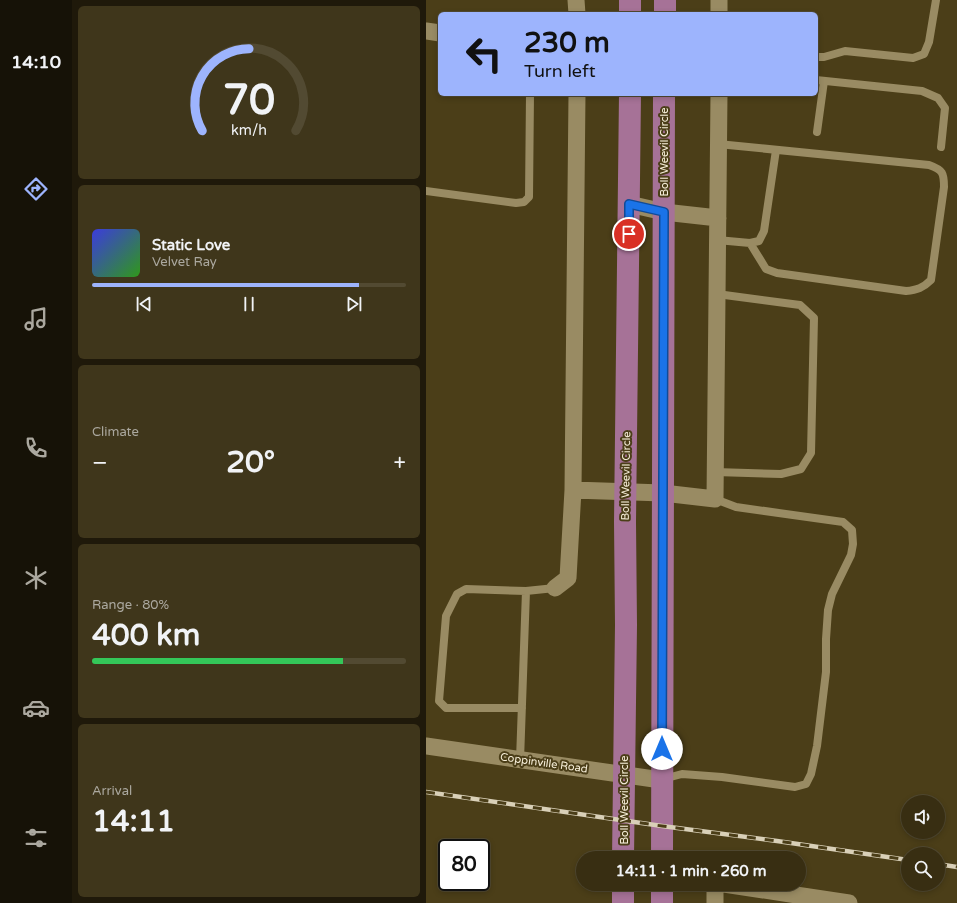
<!DOCTYPE html>
<meta charset="utf-8">
<style>
:root{--surface:#382e12;--page:#3f361b;--text:#f1f3f6;--muted:#aba89f;--line:#524a32;--accent:#9db4fd}
body{margin:0;font-family:"Varela Round",sans-serif;background:var(--page);color:var(--text);height:100vh;display:flex;flex-direction:column;font-size:15px;white-space:nowrap}
*{box-sizing:border-box;margin:0}
p{font-size:13px;color:var(--muted)}
.icon{flex:none;width:22px;height:22px;fill:none;stroke:currentColor;stroke-width:2;stroke-linecap:round;stroke-linejoin:round}
.map{position:relative;flex:1;overflow:hidden}
.panel{display:flex;flex-direction:column;gap:6px;padding:6px;background:#1f190a;width:354px}
.panel>*{flex:none}
.banner{position:absolute;left:12px;top:12px;width:380px;height:84px;border-radius:6px;box-shadow:0 2px 6px #0003,0 0 0 1px var(--line);background:#9db4fd;color:#111;overflow:hidden}
.fabs{position:absolute;left:475px;top:795px;display:grid;gap:8px}
.fabs a{display:grid;place-items:center;width:44px;height:44px;border-radius:50%;background:var(--surface);box-shadow:0 2px 6px #0003,0 0 0 1px var(--line);font-size:20px}
.speed{position:absolute;left:12px;top:839px;display:flex;gap:8px;font-size:20px;font-weight:700;text-align:center}
.speed>*{display:grid;place-content:center;width:52px;height:52px;border-radius:50%;background:var(--surface);box-shadow:0 2px 6px #0003,0 0 0 1px var(--line);line-height:1}
.speed .limit{border:2px solid #111;border-radius:6px;background:#fff;color:#111}
.pin{position:absolute;display:grid;place-items:center;width:34px;height:34px;color:#fff;margin:-17px;border:2px solid #fff;border-radius:50%;box-shadow:0 1px 4px #0007}
.me{position:absolute;width:44px;margin:-22px;rotate:0deg;stroke-linejoin:round;filter:drop-shadow(0 0 3px #0008)}
.turn{display:flex;align-items:center;gap:14px;height:84px;padding:0 20px;font-size:18px}
.turn .icon{width:52px;height:52px;stroke-width:2.5}
.turn b{display:block;font-size:28px;line-height:34px}
.big{font-size:30px;font-weight:700;line-height:1.1}
.panel .widget{flex:1;display:flex;flex-direction:column;justify-content:center;gap:6px;min-width:0;padding:0 14px;border-radius:6px;background:var(--page)}
.panel .dial{align-items:center;gap:0}
.dial svg{height:104px;overflow:visible;fill:none;stroke:var(--line);stroke-width:7;stroke-linecap:round;text-anchor:middle}
.dial text{fill:var(--text);stroke:none}
.song{display:flex;align-items:center;gap:12px}
.cover{width:48px;height:48px;border-radius:6px;background:linear-gradient(135deg,hsl(240 70% 55%),hsl(110 70% 35%))}
.played{height:4px;border-radius:2px;background:linear-gradient(90deg,var(--accent) 85%,var(--line) 85%)}
.keys{display:flex;justify-content:space-around;direction:ltr}
.heat{display:flex;justify-content:space-between;align-items:center;font-size:22px;direction:ltr}
.charge{height:6px;border-radius:3px;background:linear-gradient(90deg,#34c759 80%,var(--line) 0)}
.trip{position:absolute;left:150px;top:851px;width:230px;height:40px;border-radius:20px;background:var(--surface);box-shadow:0 2px 6px #0003,0 0 0 1px var(--line);font-weight:700;line-height:40px;text-align:center}
main{display:flex;flex:1;min-height:0}
.tabs{display:flex;flex-direction:column;width:72px;justify-content:space-around;align-items:center;background:#161207;color:var(--muted)}
.tabs .icon{width:28px;height:28px}
.tabs .on{color:var(--accent)}
.tabs b{font-size:18px;color:var(--text)}
.map>svg:first-child{display:block}
.lines{fill:none;stroke-linecap:round;stroke-linejoin:round}
.service{stroke:#998b63;stroke-width:8}
.minor{stroke:#998b63;stroke-width:17}
.trunk{stroke:#a67297;stroke-width:22}
.rail-casing{stroke:#d9d0b8;stroke-width:4.5}
.rail{stroke:#4b3e18;stroke-width:3;stroke-dasharray:9;stroke-linecap:butt}
.route-casing{stroke:#114b97;stroke-width:10}
.route{stroke:#1a73e8;stroke-width:7}
.labels{text-anchor:middle;dominant-baseline:central;stroke-width:4;stroke-linejoin:round;paint-order:stroke}
.street-label{font-size:11px;fill:#f8f0db;stroke:#4b3e18}
</style>
<main>
<nav class="tabs">
<b>14:10</b>
<svg class="icon on" aria-label="directions" viewBox="0 0 24 24"><path d="M12 3l9 9-9 9-9-9zM9 14v-3h6M13 9l2 2-2 2"/></svg>
<svg class="icon" aria-label="music" viewBox="0 0 24 24"><path d="M9 18V5l10-2v13"/><circle cx="6" cy="18" r="3"/><circle cx="16" cy="16" r="3"/></svg>
<svg class="icon" aria-label="phone" viewBox="0 0 24 24"><path d="M5 4h4l2 5-3 2q2 4 5 5l2-3 5 2v4C11 20 4 13 5 4z"/></svg>
<svg class="icon" aria-label="climate" viewBox="0 0 24 24"><path d="M12 3v18M4 7l16 10M4 17L20 7"/></svg>
<svg class="icon" aria-label="car" viewBox="0 0 24 24"><path d="M5 17H2v-5l4-1 3-4h7l3 4 3 1v5h-3M9 17h6M6 11h13"/><circle cx="7" cy="17" r="2"/><circle cx="17" cy="17" r="2"/></svg>
<svg class="icon" aria-label="filters" viewBox="0 0 24 24"><path d="M4 7h16M4 17h16"/><circle cx="9" cy="7" r="2"/><circle cx="15" cy="17" r="2"/></svg>
</nav>
<section class="panel">
<div class="widget dial"><svg viewBox="0 0 100 80">
<path d="M14 69A42 42 0 1 1 86 69"/>
<path d="M14 69A42 42 0 0 1 50 6" stroke="#9db4fd"/>
<text x="50" y="56" font-size="32" font-weight="700">70</text>
<text x="50" y="72" font-size="11">km/h</text>
</svg></div>
<div class="widget">
<div class="song"><i class="cover"></i><div><b>Static Love</b><p>Velvet Ray</p></div></div>
<div class="played"></div>
<div class="keys"><svg class="icon" aria-label="previous" viewBox="0 0 24 24"><path d="M18 5L8 12l10 7zM5 5v14"/></svg><svg class="icon" aria-label="pause" viewBox="0 0 24 24"><path d="M8 5v14M16 5v14"/></svg><svg class="icon" aria-label="next" viewBox="0 0 24 24"><path d="M6 5l10 7-10 7zM19 5v14"/></svg></div>
</div>
<div class="widget"><p>Climate</p>
<div class="heat"><a>−</a><b class="big">20°</b><a>+</a></div>
</div>
<div class="widget"><p>Range · 80%</p><b class="big">400 km</b><div class="charge"></div></div>
<div class="widget"><p>Arrival</p><b class="big">14:11</b></div>
</section>
<div class="map">
<svg width="531" height="903" viewBox="0 0 531 903">
<rect width="100%" height="100%" fill="#4b3e18"/>
<g class="lines">
<path class="service" d="M390,57H398L419,51L487,58L498,54L503,42L510,0
M390,80L496,91L512,98L519,108L515,147
M391,132L398,81
M0,191L90,203L98,202L103,197L104,94
M291,240L324,243L340,269L351,273L480,291C491,290 497,288 505,280L518,187C518,173 517,170 503,165L292,144
M324,243L333,241L338,231L350,150
M289,472L355,474L375,469L385,453L388,318L374,305L291,294
M96,708H20L13,701L20,616L31,594L40,589L100,591L129,588
M94,760L100,591
M237,779L256,774L296,777L369,787L380,784L385,774L391,746L400,672V639L402,610L406,594L425,555L427,544L426,530L417,522L310,507L289,499"/>
<path class="minor" d="M150,0L151,14
M293,14V0
M0,31L14,33
M203,204L238,212L292,218
M147,490L237,493L289,499L293,94
M129,588L142,578L147,490L151,94
M0,746L235,780
M298,884L423,903
M289,903V884"/>
<path class="trunk" d="M204,14V0
M239,14V0
M197,858L200,625L199,522L204,94
M236,858L238,94
M197,884V903
M236,903V884"/>
<g class="rail-casing">
<path id="rail" d="M0,792L236,826L351,841L482,860
M512,864L531,867"/>
</g>
<use href="#rail" class="rail"/>
</g>
<g class="lines">
<g class="route-casing">
<path id="route" d="M203,234V204L238,212L236,749"/>
</g>
<use href="#route" class="route"/>
</g>
<g class="labels">
<g class="street-label">
<text transform="translate(238 152) rotate(-90)">Boll Weevil Circle</text>
<text transform="translate(200 476) rotate(-89)">Boll Weevil Circle</text>
<text transform="translate(118 763) rotate(8)">Coppinville Road</text>
<text transform="translate(198 800) rotate(-90)">Boll Weevil Circle</text>
</g>
</g>
</svg>
<div class="fabs">
<a><svg class="icon" aria-label="sound" viewBox="0 0 24 24"><path d="M4 9h4l5-4v14l-5-4H4zM17 9q2 3 0 6"/></svg></a>
<a><svg class="icon" aria-label="search" viewBox="0 0 24 24"><circle cx="10" cy="10" r="6"/><path d="M15 15l6 6"/></svg></a>
</div>
<div class="speed"><div class="limit">80</div></div>
<div class="pin" style="left:203px;top:234px;background:#d93025"><svg class="icon" aria-label="arrive" viewBox="0 0 24 24"><path d="M6 21V4h12l-3 4 3 4H6"/></svg></div>
<svg class="me" style="left:236px;top:749px" viewBox="-20 -20 40 40"><circle r="19" fill="#fff"/><path d="M0-13L10 11 0 6-10 11z" fill="#1a73e8"/></svg>
<div class="trip">14:11 · 1 min · 260 m</div>
<div class="banner">
<div class="turn"><svg class="icon" aria-label="left" viewBox="0 0 24 24"><path d="M17 20v-9H6M10 6l-5 5 5 5"/></svg><div><b>230 m</b>Turn left</div></div>
</div>
</div>
</main>
